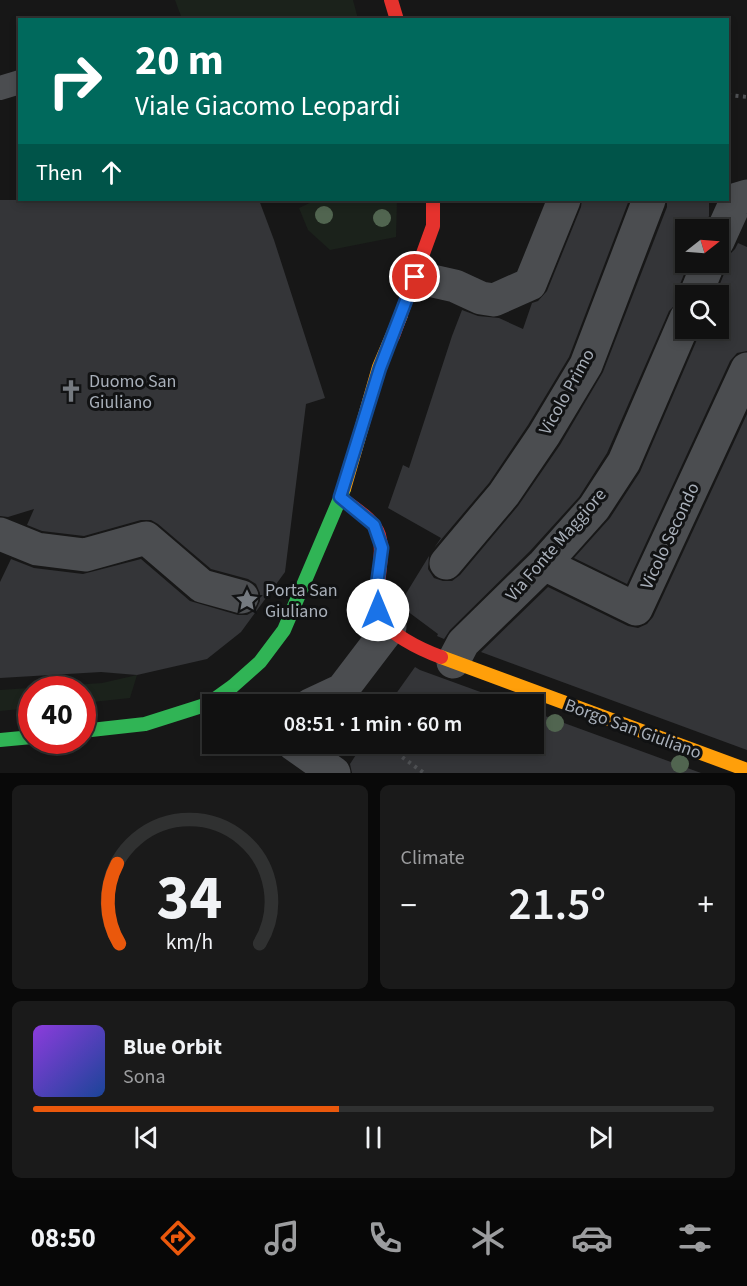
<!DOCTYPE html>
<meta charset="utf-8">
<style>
:root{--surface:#111;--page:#1a1a1a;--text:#f1f3f6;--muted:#9c9d9f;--line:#303131;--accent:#ea580c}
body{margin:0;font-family:"Source Sans 3",sans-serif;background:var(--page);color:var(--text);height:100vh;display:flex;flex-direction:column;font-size:22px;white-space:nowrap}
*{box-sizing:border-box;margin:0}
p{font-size:20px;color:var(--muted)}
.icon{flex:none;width:33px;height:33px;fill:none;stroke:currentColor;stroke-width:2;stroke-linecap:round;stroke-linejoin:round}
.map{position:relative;height:773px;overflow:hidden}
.details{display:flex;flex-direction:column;gap:12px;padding:12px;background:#090909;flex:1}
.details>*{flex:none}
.guide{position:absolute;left:18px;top:18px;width:711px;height:183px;border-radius:0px;box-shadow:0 3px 9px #0003,0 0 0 2px var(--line);background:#00695c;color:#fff;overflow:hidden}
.needle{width:39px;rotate:73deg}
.buttons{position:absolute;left:675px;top:219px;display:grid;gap:12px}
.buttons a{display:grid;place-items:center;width:54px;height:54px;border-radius:0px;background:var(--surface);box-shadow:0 3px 9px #0003,0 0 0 2px var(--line);font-size:30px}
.speed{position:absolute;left:18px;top:676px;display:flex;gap:12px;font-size:30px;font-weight:700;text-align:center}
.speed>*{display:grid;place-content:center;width:78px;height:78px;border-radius:50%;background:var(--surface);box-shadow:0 3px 9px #0003,0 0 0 2px var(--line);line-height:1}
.speed .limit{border:9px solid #d22;background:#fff;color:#111}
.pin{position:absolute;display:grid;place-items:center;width:51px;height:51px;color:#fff;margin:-26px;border:3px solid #fff;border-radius:50%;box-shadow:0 2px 6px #0007}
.me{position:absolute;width:66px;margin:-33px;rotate:0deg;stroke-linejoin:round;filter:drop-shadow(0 0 4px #0008)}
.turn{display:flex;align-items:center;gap:21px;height:126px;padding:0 18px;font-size:27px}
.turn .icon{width:78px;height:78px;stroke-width:2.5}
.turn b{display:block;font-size:42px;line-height:51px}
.then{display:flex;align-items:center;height:57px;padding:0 18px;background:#0003;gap:12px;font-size:22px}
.big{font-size:45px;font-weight:600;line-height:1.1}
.details .card{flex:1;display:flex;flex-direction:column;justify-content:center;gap:9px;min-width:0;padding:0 21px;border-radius:9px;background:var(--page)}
.details .dial{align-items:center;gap:0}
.dial svg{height:156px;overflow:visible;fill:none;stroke:var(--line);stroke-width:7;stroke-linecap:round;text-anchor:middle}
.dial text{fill:var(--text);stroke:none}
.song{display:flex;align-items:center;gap:18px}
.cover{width:72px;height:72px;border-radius:9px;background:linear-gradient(135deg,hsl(270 70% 55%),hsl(220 70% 35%))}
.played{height:6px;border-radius:3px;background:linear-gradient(90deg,var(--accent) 45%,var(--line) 45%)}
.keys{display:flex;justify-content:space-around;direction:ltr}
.heat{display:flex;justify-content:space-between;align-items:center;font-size:33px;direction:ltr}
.details .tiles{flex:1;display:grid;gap:12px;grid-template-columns:1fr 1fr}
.card:last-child{grid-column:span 2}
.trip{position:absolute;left:202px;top:694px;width:342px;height:60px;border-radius:0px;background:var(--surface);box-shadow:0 3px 9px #0003,0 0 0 2px var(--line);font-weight:600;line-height:60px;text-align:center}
.dock{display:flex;height:96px;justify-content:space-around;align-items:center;background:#070707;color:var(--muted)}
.dock .icon{width:42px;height:42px}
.dock .on{color:var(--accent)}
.dock b{font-size:27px;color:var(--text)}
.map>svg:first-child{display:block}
.green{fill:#1b221b}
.building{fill:#343538}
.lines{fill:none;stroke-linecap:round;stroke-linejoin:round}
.path{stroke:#4d4f52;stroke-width:4;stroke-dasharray:3 4.5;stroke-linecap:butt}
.lane{stroke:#4b4d50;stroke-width:24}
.street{stroke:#4b4d50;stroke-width:33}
.fast{stroke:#30b455;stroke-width:14}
.slow{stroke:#ff9f0a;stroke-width:14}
.jam{stroke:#e5322d;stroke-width:14}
.tree{fill:#516550}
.route-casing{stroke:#114b97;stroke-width:15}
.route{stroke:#1a73e8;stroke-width:10}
.labels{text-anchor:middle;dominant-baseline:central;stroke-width:6;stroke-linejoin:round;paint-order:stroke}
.poi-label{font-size:18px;fill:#a8afb9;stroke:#111213;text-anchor:start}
.street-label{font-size:18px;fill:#a8afb9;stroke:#111213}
</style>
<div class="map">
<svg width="747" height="773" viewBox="0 0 747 773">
<rect width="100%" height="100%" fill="#171717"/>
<path class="green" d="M175,0H353L358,19H182Z
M316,200H397L396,237L330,250L308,230L299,208Z
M137,675L130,698L83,703L82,690H32L31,708L0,711V690L102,683Z"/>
<path class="building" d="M0,200H259L274,240L325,398L306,404L285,572L241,632L207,659L137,675L101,672L0,678V582L11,559L34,568L83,574L141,559L190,601L238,615H247L256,610L260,601V593L256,584L248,579L211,569L158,524L151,520H141L84,536L42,531L27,525L34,509L8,517L0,516Z
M582,200H629L569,357L528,425L489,483L434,548L441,538L388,508L403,465L409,468L452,336L462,310L478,316L499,318L523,329L532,303L538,301L547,291L581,207Z
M667,200H709V216L703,230H686V262H689L678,289V302L669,311L607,453L579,497L530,551L450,630L444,639L437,636L438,634L399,605L429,556L428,569L434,578L443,581H452L460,575L518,506L560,445L603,372L667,207Z
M738,243L747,247V351L737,353L730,361L627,584L574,558L610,518L640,472L702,328H718V296H715L726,269L727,257L735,249Z
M747,414V750L481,652L548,587L628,626L638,628L647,624L653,617Z
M415,667L420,670L516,705H388Z
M534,712L701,773H352L350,764L363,744H534Z"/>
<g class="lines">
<path class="path" d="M728,95L747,97
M384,744L424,773"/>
<path class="lane" d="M0,88L20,82"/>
<path class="street" d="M718,241L737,199L747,196
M415,277L455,286L481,298L494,300L530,284L564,200
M695,296L709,262
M0,534L37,549L85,555L146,538L202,586L242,597
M446,563L504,494L544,435L586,365L649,200
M544,564L636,609L747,369
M453,662L463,643L544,564L594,508L624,462L686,318
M310,705L342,690L390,627
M293,744L334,773"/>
<path class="fast" d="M82,731L145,724L208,704L233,686L260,662L284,630L344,489
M0,740L32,737"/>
<path class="slow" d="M344,489L379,367L401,315
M441,657L747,770"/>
<path class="jam" d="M391,0L397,20
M393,336L433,226V200
M340,497C353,508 373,518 379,535C383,548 380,563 379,576C377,588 375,601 378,613C385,633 422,650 441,657"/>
</g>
<g class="tree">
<circle cx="324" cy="215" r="9"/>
<circle cx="382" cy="218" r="9"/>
<circle cx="555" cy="723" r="9"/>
<circle cx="680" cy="764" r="9"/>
</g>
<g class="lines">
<g class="route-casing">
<path id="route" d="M378,610L376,592L382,548L374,525L340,497L380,368L415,277"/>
</g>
<use href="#route" class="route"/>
</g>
<defs>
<g id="church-bare" transform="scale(1.8)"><path d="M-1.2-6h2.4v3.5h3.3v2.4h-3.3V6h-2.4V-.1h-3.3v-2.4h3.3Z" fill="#757a80" stroke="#111213" stroke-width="2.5" paint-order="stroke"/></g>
<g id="sight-bare" transform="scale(1.8)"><path d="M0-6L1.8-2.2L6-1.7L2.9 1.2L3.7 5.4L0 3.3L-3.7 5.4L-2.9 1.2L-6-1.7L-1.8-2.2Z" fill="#757a80" stroke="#111213" stroke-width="2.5" paint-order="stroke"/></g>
</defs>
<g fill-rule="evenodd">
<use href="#church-bare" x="71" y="391"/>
<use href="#sight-bare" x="247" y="600"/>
</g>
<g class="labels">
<g class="poi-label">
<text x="89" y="381">Duomo San<tspan x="89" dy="21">Giuliano</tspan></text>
<text x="265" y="590">Porta San<tspan x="265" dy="21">Giuliano</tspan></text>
</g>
<g class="street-label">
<text transform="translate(567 392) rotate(-61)">Vicolo Primo</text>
<text transform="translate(670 536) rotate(-65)">Vicolo Secondo</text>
<text transform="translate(556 545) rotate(-49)">Via Fonte Maggiore</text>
<text transform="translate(633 729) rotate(20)">Borgo San Giuliano</text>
</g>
</g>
</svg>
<div class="buttons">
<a><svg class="needle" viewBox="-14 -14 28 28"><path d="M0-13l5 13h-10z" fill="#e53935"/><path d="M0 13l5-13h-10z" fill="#9c9d9f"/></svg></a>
<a><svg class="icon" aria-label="search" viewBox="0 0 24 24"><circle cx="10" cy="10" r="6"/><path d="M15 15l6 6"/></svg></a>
</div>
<div class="speed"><div class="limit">40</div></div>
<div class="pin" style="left:415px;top:277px;background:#d93025"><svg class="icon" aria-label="arrive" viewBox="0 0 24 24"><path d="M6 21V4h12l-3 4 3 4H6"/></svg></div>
<svg class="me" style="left:378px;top:610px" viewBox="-20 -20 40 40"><circle r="19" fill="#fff"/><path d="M0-13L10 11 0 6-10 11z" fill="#1a73e8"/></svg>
<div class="trip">08:51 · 1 min · 60 m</div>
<div class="guide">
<div class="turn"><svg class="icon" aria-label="right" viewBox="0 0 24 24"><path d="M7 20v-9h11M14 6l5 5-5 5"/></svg><div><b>20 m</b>Viale Giacomo Leopardi</div></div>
<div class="then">Then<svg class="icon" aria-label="ahead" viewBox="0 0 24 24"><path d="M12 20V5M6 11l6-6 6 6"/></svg></div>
</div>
</div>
<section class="details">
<div class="tiles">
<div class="card dial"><svg viewBox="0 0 100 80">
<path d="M14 69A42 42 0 1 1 86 69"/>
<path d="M14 69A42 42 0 0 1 13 28" stroke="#ea580c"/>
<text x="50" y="56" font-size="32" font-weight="700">34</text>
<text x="50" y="72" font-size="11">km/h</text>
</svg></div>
<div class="card"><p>Climate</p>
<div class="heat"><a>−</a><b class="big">21.5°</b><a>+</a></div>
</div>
<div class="card">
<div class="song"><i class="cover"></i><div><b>Blue Orbit</b><p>Sona</p></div></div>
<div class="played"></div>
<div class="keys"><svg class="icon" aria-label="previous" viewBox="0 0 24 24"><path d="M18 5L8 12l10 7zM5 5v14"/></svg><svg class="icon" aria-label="pause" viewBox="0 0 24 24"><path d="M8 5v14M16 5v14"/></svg><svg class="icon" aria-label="next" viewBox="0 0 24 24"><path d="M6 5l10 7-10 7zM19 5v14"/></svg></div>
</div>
</div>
</section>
<nav class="dock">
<b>08:50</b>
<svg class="icon on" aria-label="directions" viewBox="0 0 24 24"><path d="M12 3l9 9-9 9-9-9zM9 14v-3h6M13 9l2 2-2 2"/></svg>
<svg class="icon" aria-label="music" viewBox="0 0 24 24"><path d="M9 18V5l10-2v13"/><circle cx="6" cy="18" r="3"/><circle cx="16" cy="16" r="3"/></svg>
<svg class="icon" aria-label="phone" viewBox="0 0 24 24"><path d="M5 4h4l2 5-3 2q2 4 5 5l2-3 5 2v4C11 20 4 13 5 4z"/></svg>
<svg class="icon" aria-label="climate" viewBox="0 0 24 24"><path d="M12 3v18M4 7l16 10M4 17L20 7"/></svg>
<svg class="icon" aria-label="car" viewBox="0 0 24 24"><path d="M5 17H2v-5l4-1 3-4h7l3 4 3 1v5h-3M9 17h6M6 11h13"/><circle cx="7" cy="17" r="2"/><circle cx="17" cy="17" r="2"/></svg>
<svg class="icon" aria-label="filters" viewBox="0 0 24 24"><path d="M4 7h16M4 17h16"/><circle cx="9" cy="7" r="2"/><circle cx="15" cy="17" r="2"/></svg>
</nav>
